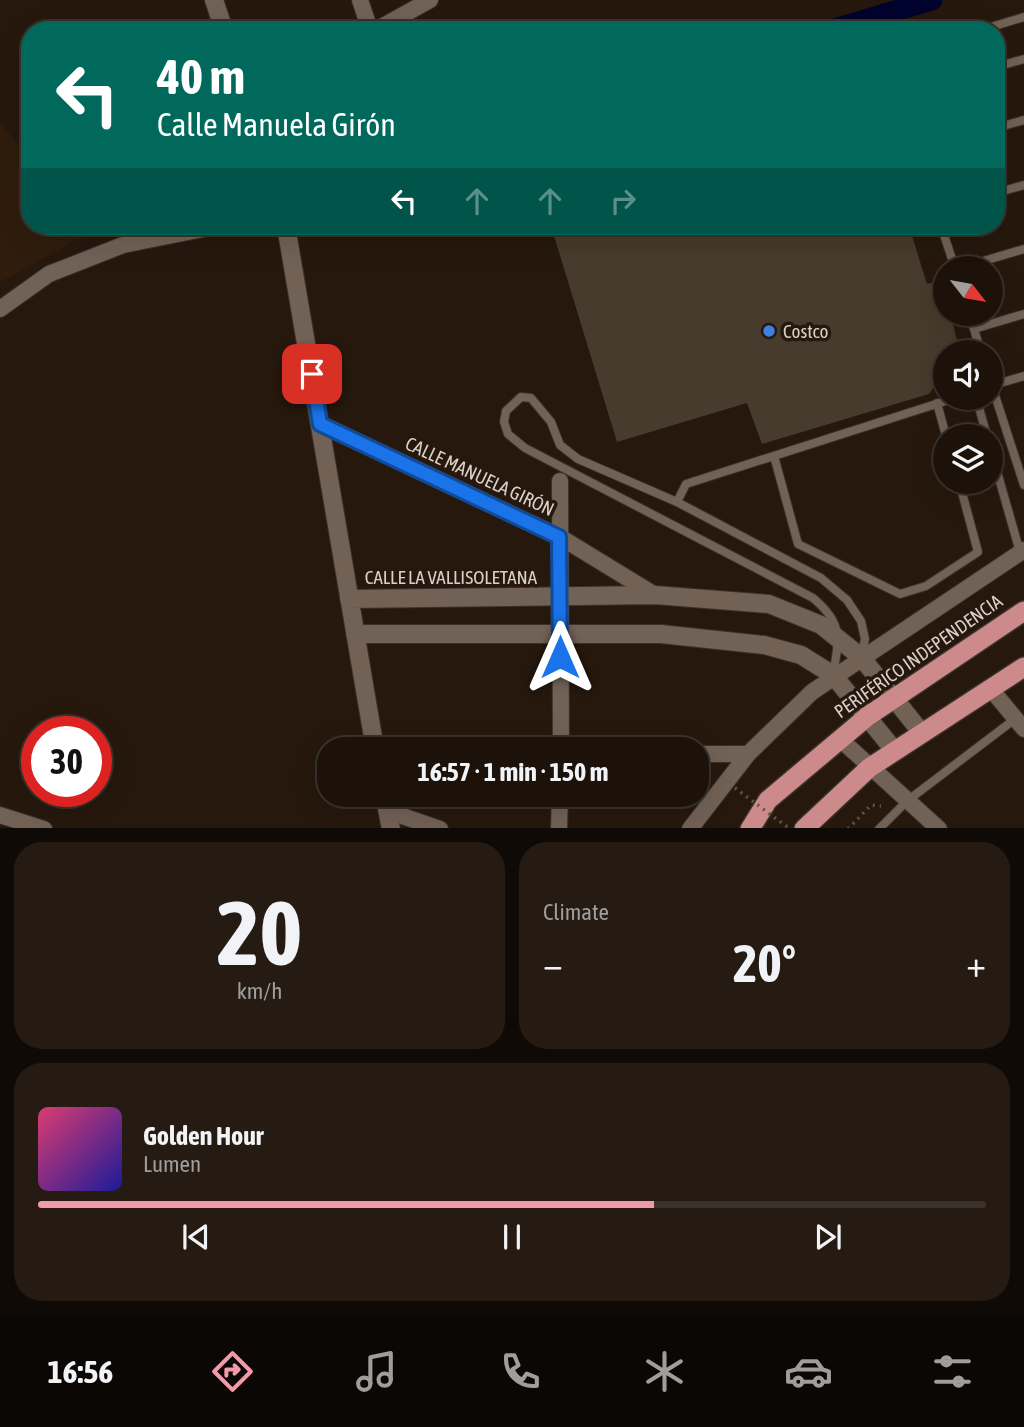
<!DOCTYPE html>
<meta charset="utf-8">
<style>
:root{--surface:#1c120a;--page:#251b13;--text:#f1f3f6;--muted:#a09e9c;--line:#3a322b;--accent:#f39aa9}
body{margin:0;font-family:"Asap Condensed",sans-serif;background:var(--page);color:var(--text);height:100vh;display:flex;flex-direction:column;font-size:26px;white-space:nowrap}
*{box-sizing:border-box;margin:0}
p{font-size:23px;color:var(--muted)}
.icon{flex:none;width:38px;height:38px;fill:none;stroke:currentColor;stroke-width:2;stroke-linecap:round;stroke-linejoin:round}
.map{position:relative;height:828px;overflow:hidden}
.panel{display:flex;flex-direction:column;gap:14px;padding:14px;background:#0f0a06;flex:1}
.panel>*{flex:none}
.hud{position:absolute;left:21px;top:21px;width:984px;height:214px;border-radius:28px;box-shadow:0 7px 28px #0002,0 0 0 2px var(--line);background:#00695c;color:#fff;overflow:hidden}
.needle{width:46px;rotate:121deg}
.fabs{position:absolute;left:933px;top:256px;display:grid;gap:14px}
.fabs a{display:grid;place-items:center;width:70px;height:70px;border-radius:50%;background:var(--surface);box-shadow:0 7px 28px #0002,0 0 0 2px var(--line);font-size:35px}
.speed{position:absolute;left:21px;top:716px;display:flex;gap:14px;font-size:35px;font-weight:700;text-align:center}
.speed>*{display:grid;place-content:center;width:91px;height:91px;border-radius:50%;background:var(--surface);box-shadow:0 7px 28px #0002,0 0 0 2px var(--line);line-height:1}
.speed .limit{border:10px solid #d22;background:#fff;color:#111}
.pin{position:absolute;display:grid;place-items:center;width:60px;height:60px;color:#fff;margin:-30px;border-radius:14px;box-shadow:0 4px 10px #0006}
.me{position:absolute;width:77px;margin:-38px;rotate:0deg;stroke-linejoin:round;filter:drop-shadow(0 0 5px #0008)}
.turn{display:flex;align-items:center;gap:24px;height:147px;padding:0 21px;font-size:32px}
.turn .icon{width:91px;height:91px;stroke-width:2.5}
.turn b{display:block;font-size:49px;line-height:60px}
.lanes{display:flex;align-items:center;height:66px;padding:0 21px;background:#0003;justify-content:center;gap:35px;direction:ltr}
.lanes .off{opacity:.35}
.big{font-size:52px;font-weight:700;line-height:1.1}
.panel .card{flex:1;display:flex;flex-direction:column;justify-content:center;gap:10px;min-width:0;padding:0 24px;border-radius:28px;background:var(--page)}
.panel .dial{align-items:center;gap:0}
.dial b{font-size:91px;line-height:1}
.song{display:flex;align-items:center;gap:21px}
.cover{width:84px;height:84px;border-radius:10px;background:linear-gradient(135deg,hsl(340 70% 55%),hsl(240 70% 35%))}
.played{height:7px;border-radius:4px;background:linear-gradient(90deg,var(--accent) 65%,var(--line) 65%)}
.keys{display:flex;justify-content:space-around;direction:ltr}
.heat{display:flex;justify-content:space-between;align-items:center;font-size:38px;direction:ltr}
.panel .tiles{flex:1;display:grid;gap:14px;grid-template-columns:1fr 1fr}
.card:last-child{grid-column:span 2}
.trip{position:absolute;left:317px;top:737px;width:392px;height:70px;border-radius:28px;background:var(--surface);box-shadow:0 7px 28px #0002,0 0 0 2px var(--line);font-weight:700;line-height:70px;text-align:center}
.tab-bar{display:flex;height:112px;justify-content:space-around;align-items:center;background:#0b0704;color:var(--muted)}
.tab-bar .icon{width:49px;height:49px}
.tab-bar .selected{color:var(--accent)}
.tab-bar b{font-size:32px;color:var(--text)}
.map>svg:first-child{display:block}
.built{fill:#2f1c0d}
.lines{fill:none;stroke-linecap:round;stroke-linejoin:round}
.canal{stroke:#00032e;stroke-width:21}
.building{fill:#463b2c}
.service-casing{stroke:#3b312c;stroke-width:10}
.minor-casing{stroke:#3b312c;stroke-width:18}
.tertiary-casing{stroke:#3b312c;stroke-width:20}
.trunk-casing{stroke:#3b312c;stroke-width:22}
.path{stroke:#61554b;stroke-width:3.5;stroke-dasharray:2 5;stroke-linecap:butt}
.service{stroke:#726155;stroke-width:8}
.minor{stroke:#726155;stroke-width:16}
.tertiary{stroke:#726155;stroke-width:18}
.trunk{stroke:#cc8a8a;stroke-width:19}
.path-bridge{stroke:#61554b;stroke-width:3.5;stroke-dasharray:2 5;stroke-linecap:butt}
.route-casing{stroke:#114b97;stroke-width:18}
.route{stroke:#1a73e8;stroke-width:12}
.shop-dot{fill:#3f7fe0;stroke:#26180d;stroke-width:2.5}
.labels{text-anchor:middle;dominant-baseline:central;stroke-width:7;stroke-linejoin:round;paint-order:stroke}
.poi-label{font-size:19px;fill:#d9d0c9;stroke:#26180d;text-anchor:start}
.street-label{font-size:19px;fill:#d9d0c9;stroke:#26180d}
</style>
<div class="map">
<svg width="1024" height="829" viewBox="0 0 1024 829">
<rect width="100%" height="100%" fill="#26180d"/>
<path class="built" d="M0,123L30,158V226H87L92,232L0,282Z"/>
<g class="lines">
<path class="canal" d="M831,30L932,0"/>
</g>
<path class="building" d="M551,226H909L927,284L942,280L945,313H950L959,348L957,352H945V370L929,394L762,444L747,403L617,442Z"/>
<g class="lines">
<g class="service-casing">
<path id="service" d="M981,30L1024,17
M996,67L1024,59
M996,128L1024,120
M996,193L1024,185
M941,226L955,268
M960,268L1024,249
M969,313L981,352
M974,329L1024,314
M990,380L1024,485
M990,386L1024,376
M976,397L987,436
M937,403L946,436
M990,447L1020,552
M774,456L798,544L900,594L926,586L978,552L959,481
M677,502L686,484L958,397
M833,675C839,639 844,624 813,598L525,448L508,434L504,422L506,411L521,397L531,398L551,422L560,445L578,459L677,502L821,578L847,600L861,621L865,639L861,657
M879,829L907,801L1015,719"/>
</g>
<g class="minor-casing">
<path id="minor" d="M360,0L370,30
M376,30L430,0
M0,309L49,274L123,245L208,228L268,226
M320,424L560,537L655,595
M560,481L561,749
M990,688L1024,729
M840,739L939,829
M696,754H748
M388,811L440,829
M0,815L44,829
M559,829L560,794
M690,829L748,754L812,692L1024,550"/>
</g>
<g class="tertiary-casing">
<path id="tertiary" d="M214,0L224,30
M286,226L375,749
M349,599L655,595L769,604L821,625L861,657L921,732
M355,634H661L764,645L801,655L833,675L894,750
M384,794L391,829"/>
</g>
<g class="trunk-casing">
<path id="trunk" d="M750,829L768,800L868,716L1024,611
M804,829L869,768L1024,667"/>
</g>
<path class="path" d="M848,829L871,805L881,806"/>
<use href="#service" class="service"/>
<use href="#minor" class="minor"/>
<use href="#tertiary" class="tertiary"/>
<use href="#trunk" class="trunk"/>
<path class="path-bridge" d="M735,788L790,829"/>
</g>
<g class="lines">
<g class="route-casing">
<path id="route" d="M312,374L320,424L559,537L560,657"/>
</g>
<use href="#route" class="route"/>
</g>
<circle class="shop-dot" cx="769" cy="331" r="7"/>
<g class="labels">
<g class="poi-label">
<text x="783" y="331">Costco</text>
</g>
<g class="street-label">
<text transform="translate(480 476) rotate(25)">CALLE MANUELA GIRÓN</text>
<text x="451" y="577">CALLE LA VALLISOLETANA</text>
<text transform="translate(918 656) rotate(-35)">PERIFÉRICO INDEPENDENCIA</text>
</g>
</g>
</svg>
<div class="fabs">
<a><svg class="needle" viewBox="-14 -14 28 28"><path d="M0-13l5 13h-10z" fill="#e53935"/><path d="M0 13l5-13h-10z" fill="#a09e9c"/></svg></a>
<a><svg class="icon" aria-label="sound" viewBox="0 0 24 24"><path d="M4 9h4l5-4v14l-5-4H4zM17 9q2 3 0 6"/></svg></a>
<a><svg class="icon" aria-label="layers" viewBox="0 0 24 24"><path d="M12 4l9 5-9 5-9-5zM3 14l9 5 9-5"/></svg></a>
</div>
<div class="speed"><div class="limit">30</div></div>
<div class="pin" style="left:312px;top:374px;background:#d93025"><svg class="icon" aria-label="arrive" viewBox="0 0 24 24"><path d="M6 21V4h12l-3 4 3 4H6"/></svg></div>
<svg class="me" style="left:560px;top:657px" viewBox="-20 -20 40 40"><path d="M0-17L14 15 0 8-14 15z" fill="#1a73e8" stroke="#fff" stroke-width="4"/></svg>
<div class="trip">16:57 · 1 min · 150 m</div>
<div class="hud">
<div class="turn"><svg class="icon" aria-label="left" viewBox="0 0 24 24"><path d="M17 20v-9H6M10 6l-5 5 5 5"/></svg><div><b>40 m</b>Calle Manuela Girón</div></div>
<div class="lanes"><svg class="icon" aria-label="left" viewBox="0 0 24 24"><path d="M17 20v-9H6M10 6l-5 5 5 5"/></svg><svg class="icon off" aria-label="ahead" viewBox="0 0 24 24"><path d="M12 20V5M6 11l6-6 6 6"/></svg><svg class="icon off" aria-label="ahead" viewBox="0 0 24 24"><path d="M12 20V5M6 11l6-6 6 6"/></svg><svg class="icon off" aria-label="right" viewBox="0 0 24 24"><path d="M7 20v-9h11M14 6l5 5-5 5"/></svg></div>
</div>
</div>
<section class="panel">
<div class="tiles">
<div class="card dial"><b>20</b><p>km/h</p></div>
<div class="card"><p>Climate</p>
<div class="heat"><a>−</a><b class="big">20°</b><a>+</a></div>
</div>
<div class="card">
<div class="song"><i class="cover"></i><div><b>Golden Hour</b><p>Lumen</p></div></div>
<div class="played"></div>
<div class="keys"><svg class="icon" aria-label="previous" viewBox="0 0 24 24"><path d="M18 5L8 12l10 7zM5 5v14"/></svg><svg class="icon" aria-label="pause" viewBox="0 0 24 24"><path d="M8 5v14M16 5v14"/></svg><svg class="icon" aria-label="next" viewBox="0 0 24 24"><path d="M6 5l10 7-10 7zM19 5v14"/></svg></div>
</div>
</div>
</section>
<nav class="tab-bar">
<b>16:56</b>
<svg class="icon selected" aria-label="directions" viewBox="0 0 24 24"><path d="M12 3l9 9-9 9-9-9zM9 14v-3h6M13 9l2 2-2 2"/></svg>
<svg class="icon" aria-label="music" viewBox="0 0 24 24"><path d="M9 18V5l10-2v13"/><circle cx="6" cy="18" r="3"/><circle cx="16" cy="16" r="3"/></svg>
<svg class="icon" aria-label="phone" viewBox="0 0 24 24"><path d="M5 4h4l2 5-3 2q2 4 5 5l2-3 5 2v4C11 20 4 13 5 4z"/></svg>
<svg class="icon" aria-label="climate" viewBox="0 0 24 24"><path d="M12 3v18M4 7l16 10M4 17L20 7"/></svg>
<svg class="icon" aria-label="car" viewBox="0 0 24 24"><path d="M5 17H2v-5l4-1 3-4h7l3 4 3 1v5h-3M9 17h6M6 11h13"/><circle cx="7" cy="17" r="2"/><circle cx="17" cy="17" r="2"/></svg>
<svg class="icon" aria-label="filters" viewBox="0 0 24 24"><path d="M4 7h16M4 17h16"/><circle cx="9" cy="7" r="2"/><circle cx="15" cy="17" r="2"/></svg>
</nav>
